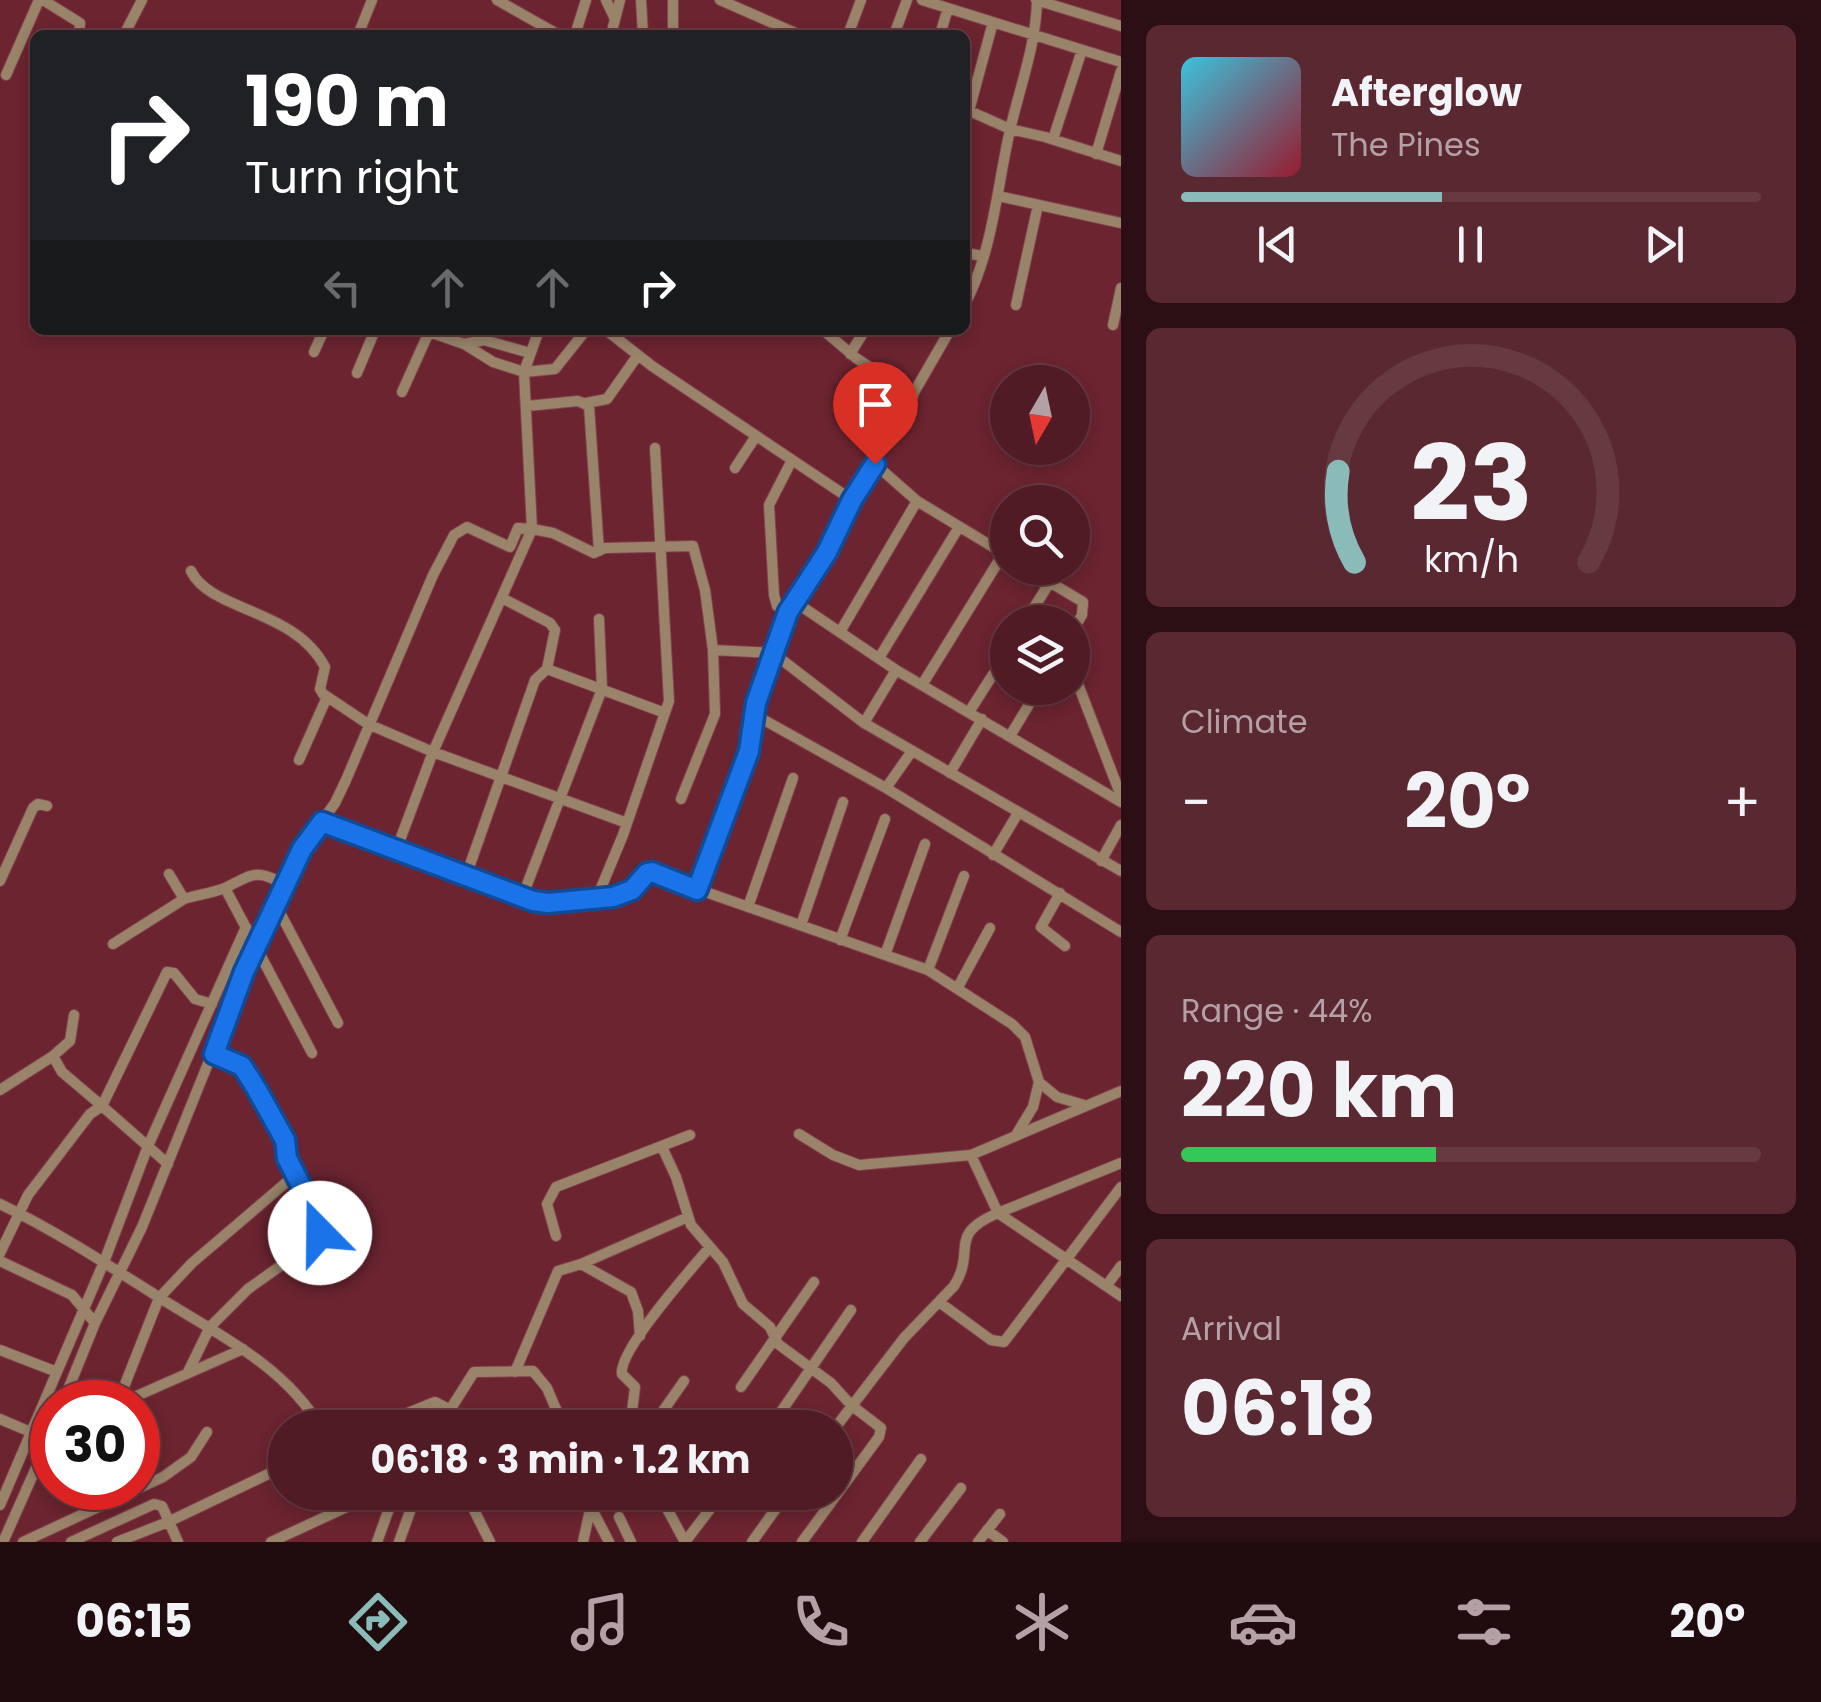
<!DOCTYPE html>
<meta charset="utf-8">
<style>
:root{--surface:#501b24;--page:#5a2831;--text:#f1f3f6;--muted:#b4a1a6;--line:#673941;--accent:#8bbbb9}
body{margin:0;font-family:Poppins,sans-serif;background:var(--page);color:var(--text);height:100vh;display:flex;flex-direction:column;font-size:38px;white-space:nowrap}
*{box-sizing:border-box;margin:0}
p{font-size:32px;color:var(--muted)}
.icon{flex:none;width:55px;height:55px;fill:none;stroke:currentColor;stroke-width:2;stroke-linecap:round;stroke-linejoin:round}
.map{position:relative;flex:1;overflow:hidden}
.panel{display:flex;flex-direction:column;gap:25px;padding:25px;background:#2c0f14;width:700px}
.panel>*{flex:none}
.banner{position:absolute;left:30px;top:30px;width:940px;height:305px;border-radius:15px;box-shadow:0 5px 15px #0003,0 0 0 2px var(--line);background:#202124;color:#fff;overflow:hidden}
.needle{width:65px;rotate:189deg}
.tools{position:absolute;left:990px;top:365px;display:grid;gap:20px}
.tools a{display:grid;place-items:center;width:100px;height:100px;border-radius:50%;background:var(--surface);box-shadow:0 5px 15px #0003,0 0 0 2px var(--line);font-size:50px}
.speed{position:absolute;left:30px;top:1380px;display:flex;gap:20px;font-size:50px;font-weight:700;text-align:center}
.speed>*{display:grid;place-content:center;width:130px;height:130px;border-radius:50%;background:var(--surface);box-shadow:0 5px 15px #0003,0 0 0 2px var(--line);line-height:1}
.speed .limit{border:15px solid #d22;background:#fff;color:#111}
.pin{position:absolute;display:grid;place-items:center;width:85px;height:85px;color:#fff;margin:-102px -42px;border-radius:50% 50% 50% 0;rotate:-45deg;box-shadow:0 0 10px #0007}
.pin .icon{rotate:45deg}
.me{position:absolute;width:110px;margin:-55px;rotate:338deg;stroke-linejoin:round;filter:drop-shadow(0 0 8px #0008)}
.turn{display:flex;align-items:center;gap:35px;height:210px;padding:0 50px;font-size:45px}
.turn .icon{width:130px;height:130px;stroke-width:2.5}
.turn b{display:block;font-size:70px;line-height:85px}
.lanes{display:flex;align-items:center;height:95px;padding:0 50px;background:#0003;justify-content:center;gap:50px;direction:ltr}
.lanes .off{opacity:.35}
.big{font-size:75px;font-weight:700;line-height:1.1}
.panel .card{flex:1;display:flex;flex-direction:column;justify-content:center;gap:15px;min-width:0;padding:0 35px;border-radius:15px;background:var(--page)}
.panel .dial{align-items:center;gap:0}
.dial svg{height:260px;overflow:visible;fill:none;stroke:var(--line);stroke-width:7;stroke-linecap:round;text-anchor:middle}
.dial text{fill:var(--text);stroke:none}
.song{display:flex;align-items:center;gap:30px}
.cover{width:120px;height:120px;border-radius:15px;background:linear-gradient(135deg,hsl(190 70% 55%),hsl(350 70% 35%))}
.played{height:10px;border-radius:5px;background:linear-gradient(90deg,var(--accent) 45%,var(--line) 45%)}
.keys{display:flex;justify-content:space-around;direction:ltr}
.heat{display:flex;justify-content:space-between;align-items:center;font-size:55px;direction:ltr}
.charge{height:15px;border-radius:8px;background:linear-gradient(90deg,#34c759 44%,var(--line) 0)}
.trip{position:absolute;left:268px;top:1410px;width:585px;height:100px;border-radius:50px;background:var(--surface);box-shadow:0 5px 15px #0003,0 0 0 2px var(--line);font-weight:700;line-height:100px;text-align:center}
.tab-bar{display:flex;height:160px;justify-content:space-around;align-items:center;background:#200b0e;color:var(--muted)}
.tab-bar .icon{width:70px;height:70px}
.tab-bar .current{color:var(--accent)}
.tab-bar b{font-size:45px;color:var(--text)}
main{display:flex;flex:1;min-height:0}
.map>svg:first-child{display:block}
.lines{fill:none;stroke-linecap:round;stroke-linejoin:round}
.minor-casing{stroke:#82434e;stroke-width:12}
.minor{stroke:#99846a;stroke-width:10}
.route-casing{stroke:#114b97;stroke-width:25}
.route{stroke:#1a73e8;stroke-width:18}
</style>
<main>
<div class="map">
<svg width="1121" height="1542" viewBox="0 0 1121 1542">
<rect width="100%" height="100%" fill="#6b2430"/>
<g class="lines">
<g class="minor-casing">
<path id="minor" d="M43,0L80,23L79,35
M497,0L559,35
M606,0L615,19
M641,0L643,35
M673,0V35
M720,0L800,35
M922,0L1121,62
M1036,0L1121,26
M124,35L142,0
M358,35L372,0
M575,35L586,0
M611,35L620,0
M848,35L861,0
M894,35L907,0
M940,35L948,8
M6,75L39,0
M965,109L1010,129L1045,137L1121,161
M969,111L993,22
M1053,139L1082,50
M1096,154L1121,71
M998,196L1121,223
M965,253L983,256
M965,304C993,251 997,187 1010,130C1020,86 1036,46 1037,0
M1016,305L1038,205
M1113,325L1121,288
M424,330L464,344L493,362L524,372L555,369L586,330
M606,330L652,366L852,500L950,330
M823,330L856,358L913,396
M464,344L484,340L530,353
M314,352L324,330
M850,354L865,330
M357,373L375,330
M402,392L429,332
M586,403L607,399L638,355
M527,406L578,401L589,406L599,551
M875,464L917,501L1008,556
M735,468L756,436
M1026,568L1083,602L1082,615L1073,630
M191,571C211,612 294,608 325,667L320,689L323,694L368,724L433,752L532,529L553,533L594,553L605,548L693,546L705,590L713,650L773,653L864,723L1121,871
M502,598L550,623L555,630L547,669
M795,602L896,670L1121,802
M788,613L777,606L774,595L769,505L792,460
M1025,622L1050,582
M1074,628L1076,679L1121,796
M840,632L917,501
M879,658L959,527
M922,685L1003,554
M969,712L1008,651
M755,715L886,788L1121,932
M864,723L896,670
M1010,736L1039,688
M299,760L327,697
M950,773L982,719
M886,788L912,751
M681,799L715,714L713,650
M323,821L533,901C561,905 605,907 630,891C636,887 641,879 647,873L657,872L697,889L928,970L1012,1024L1025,1037L1039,1082L1033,1107L1016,1135
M397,848L433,752L627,823
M993,855L1018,813
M1101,861L1121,825
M169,874L184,899C197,895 212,893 225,888C254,874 255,868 286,885
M466,876L535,680L547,669L555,672L665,713
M0,881L33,808L38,804L47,806
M225,888L312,1053
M697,889L749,751L757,703L788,613L827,552L852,500
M1060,893L1041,927L1065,946
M523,895L602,689L599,619
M596,900L623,835L669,701L655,448
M277,907L338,1023
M748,907L793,778
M801,925L843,802
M840,940L885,819
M113,944L184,899
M885,955L925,844
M928,970L964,876
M958,987L990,928
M53,1056L70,1041L74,1015
M1039,1082L1057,1097L1084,1105
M0,1090L53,1056L62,1072L102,1106L90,1114L28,1195L0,1253
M799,1134L833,1155L859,1165L971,1155L998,1213C946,1235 977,1250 954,1286L904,1338L835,1428
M662,1147L676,1177L691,1225L723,1262L743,1304L770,1327L778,1344L831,1383L851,1405L881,1428L879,1437L802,1542
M971,1155L1121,1091
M168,1164L102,1106L167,972L174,973L195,999L212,1004
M0,1204C56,1231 108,1265 160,1298C219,1335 285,1366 321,1428
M998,1213L1121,1296
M998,1213L1121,1163
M556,1236L547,1204L556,1187L690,1135
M0,1261L72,1295L95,1323
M581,1264L688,1217
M1107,1285L1121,1266
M939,1302L991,1340L1004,1342L1121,1187
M0,1350L57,1372
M515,1372L558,1271L581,1264L631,1292L638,1311L640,1336
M187,1374L210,1327L248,1289L310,1245L321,1227L287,1157L285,1139L256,1088L242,1067L215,1054
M741,1387L814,1282
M63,1402L95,1323L142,1227L245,972L302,849L335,803L346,780L433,575L454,535L467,527L510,547L518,528L532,529L524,372L539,330
M118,1402L159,1298L192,1263L295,1175
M123,1402L243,1349
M448,1413L474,1372L533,1371L547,1388L564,1428
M0,1419L33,1433
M776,1419L851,1310
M371,1428L435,1402L447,1408L444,1428
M419,1428L427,1405
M585,1428L590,1417
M630,1428L635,1387L622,1374C618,1351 692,1268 710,1247
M651,1428L684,1381
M465,1492L490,1542
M583,1492L609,1542
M658,1492L685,1542
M0,1505L104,1262L148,1146L246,927
M619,1517L631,1542
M987,1530L1003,1542
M3,1542L52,1432
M23,1542L163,1477L191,1457L207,1432
M71,1542L154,1504L162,1506L178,1542
M117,1542L168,1522L285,1466
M271,1542L379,1492
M377,1542L395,1492
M399,1542L417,1492
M583,1542L590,1510
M685,1542L723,1492
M752,1542L788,1492
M862,1542L921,1459
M920,1542L961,1488
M978,1542L1000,1514"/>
</g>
<use href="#minor" class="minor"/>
</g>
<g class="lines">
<g class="route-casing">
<path id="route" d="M320,1233L319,1221L287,1158L285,1140L256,1088L242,1066L214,1054L244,972L302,849L322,822L533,901L548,903L613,897L632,890L647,873L652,872L697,890L749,751L756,703L788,612L827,552L852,500L875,464"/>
</g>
<use href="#route" class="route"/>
</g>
</svg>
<div class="tools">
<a><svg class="needle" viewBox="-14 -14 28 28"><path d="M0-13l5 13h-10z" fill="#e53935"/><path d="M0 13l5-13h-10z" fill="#b4a1a6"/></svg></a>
<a><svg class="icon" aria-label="search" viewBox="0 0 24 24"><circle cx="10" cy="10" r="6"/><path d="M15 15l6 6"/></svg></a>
<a><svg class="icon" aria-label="layers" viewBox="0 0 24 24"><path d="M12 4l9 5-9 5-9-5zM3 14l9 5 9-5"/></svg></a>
</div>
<div class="speed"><div class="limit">30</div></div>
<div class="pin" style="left:875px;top:464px;background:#d93025"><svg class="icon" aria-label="arrive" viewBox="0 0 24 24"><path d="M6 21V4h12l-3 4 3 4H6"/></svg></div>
<svg class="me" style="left:320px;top:1233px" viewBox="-20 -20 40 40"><circle r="19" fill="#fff"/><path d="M0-13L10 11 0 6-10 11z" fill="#1a73e8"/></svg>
<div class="trip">06:18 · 3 min · 1.2 km</div>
<div class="banner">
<div class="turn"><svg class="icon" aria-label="right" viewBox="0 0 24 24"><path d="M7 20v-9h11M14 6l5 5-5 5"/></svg><div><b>190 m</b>Turn right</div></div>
<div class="lanes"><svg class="icon off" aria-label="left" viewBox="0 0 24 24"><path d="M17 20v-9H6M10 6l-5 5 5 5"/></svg><svg class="icon off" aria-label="ahead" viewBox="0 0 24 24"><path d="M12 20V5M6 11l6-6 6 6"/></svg><svg class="icon off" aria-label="ahead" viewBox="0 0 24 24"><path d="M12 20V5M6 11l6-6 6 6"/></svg><svg class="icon" aria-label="right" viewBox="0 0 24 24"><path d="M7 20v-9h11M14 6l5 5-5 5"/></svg></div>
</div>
</div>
<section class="panel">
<div class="card">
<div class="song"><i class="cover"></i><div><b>Afterglow</b><p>The Pines</p></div></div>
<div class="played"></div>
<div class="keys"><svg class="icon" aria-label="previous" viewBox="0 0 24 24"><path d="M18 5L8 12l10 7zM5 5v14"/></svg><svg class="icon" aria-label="pause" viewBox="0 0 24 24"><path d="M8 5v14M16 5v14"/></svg><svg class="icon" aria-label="next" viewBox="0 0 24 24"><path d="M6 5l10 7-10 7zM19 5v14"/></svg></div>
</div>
<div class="card dial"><svg viewBox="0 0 100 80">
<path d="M14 69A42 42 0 1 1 86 69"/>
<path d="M14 69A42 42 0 0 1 9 41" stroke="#8bbbb9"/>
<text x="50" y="56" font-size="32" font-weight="700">23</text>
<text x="50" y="72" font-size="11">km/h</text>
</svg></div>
<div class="card"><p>Climate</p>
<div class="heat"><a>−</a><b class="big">20°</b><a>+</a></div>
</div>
<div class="card"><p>Range · 44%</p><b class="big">220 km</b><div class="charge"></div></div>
<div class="card"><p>Arrival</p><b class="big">06:18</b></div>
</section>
</main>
<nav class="tab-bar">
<b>06:15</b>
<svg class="icon current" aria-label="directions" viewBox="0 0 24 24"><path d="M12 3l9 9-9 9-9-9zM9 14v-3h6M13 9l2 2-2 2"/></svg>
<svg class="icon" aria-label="music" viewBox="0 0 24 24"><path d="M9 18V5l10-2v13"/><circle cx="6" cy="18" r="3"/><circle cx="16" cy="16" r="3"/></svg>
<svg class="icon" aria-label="phone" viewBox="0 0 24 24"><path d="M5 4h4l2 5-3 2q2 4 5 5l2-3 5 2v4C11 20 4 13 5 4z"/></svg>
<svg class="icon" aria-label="climate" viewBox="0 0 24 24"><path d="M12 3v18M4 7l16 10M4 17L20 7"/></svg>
<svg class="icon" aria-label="car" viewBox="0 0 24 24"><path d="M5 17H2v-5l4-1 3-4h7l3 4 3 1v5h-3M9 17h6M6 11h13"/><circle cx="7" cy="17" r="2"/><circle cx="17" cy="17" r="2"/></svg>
<svg class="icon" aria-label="filters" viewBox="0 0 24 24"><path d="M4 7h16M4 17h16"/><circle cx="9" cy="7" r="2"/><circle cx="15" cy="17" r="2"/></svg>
<b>20°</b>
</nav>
